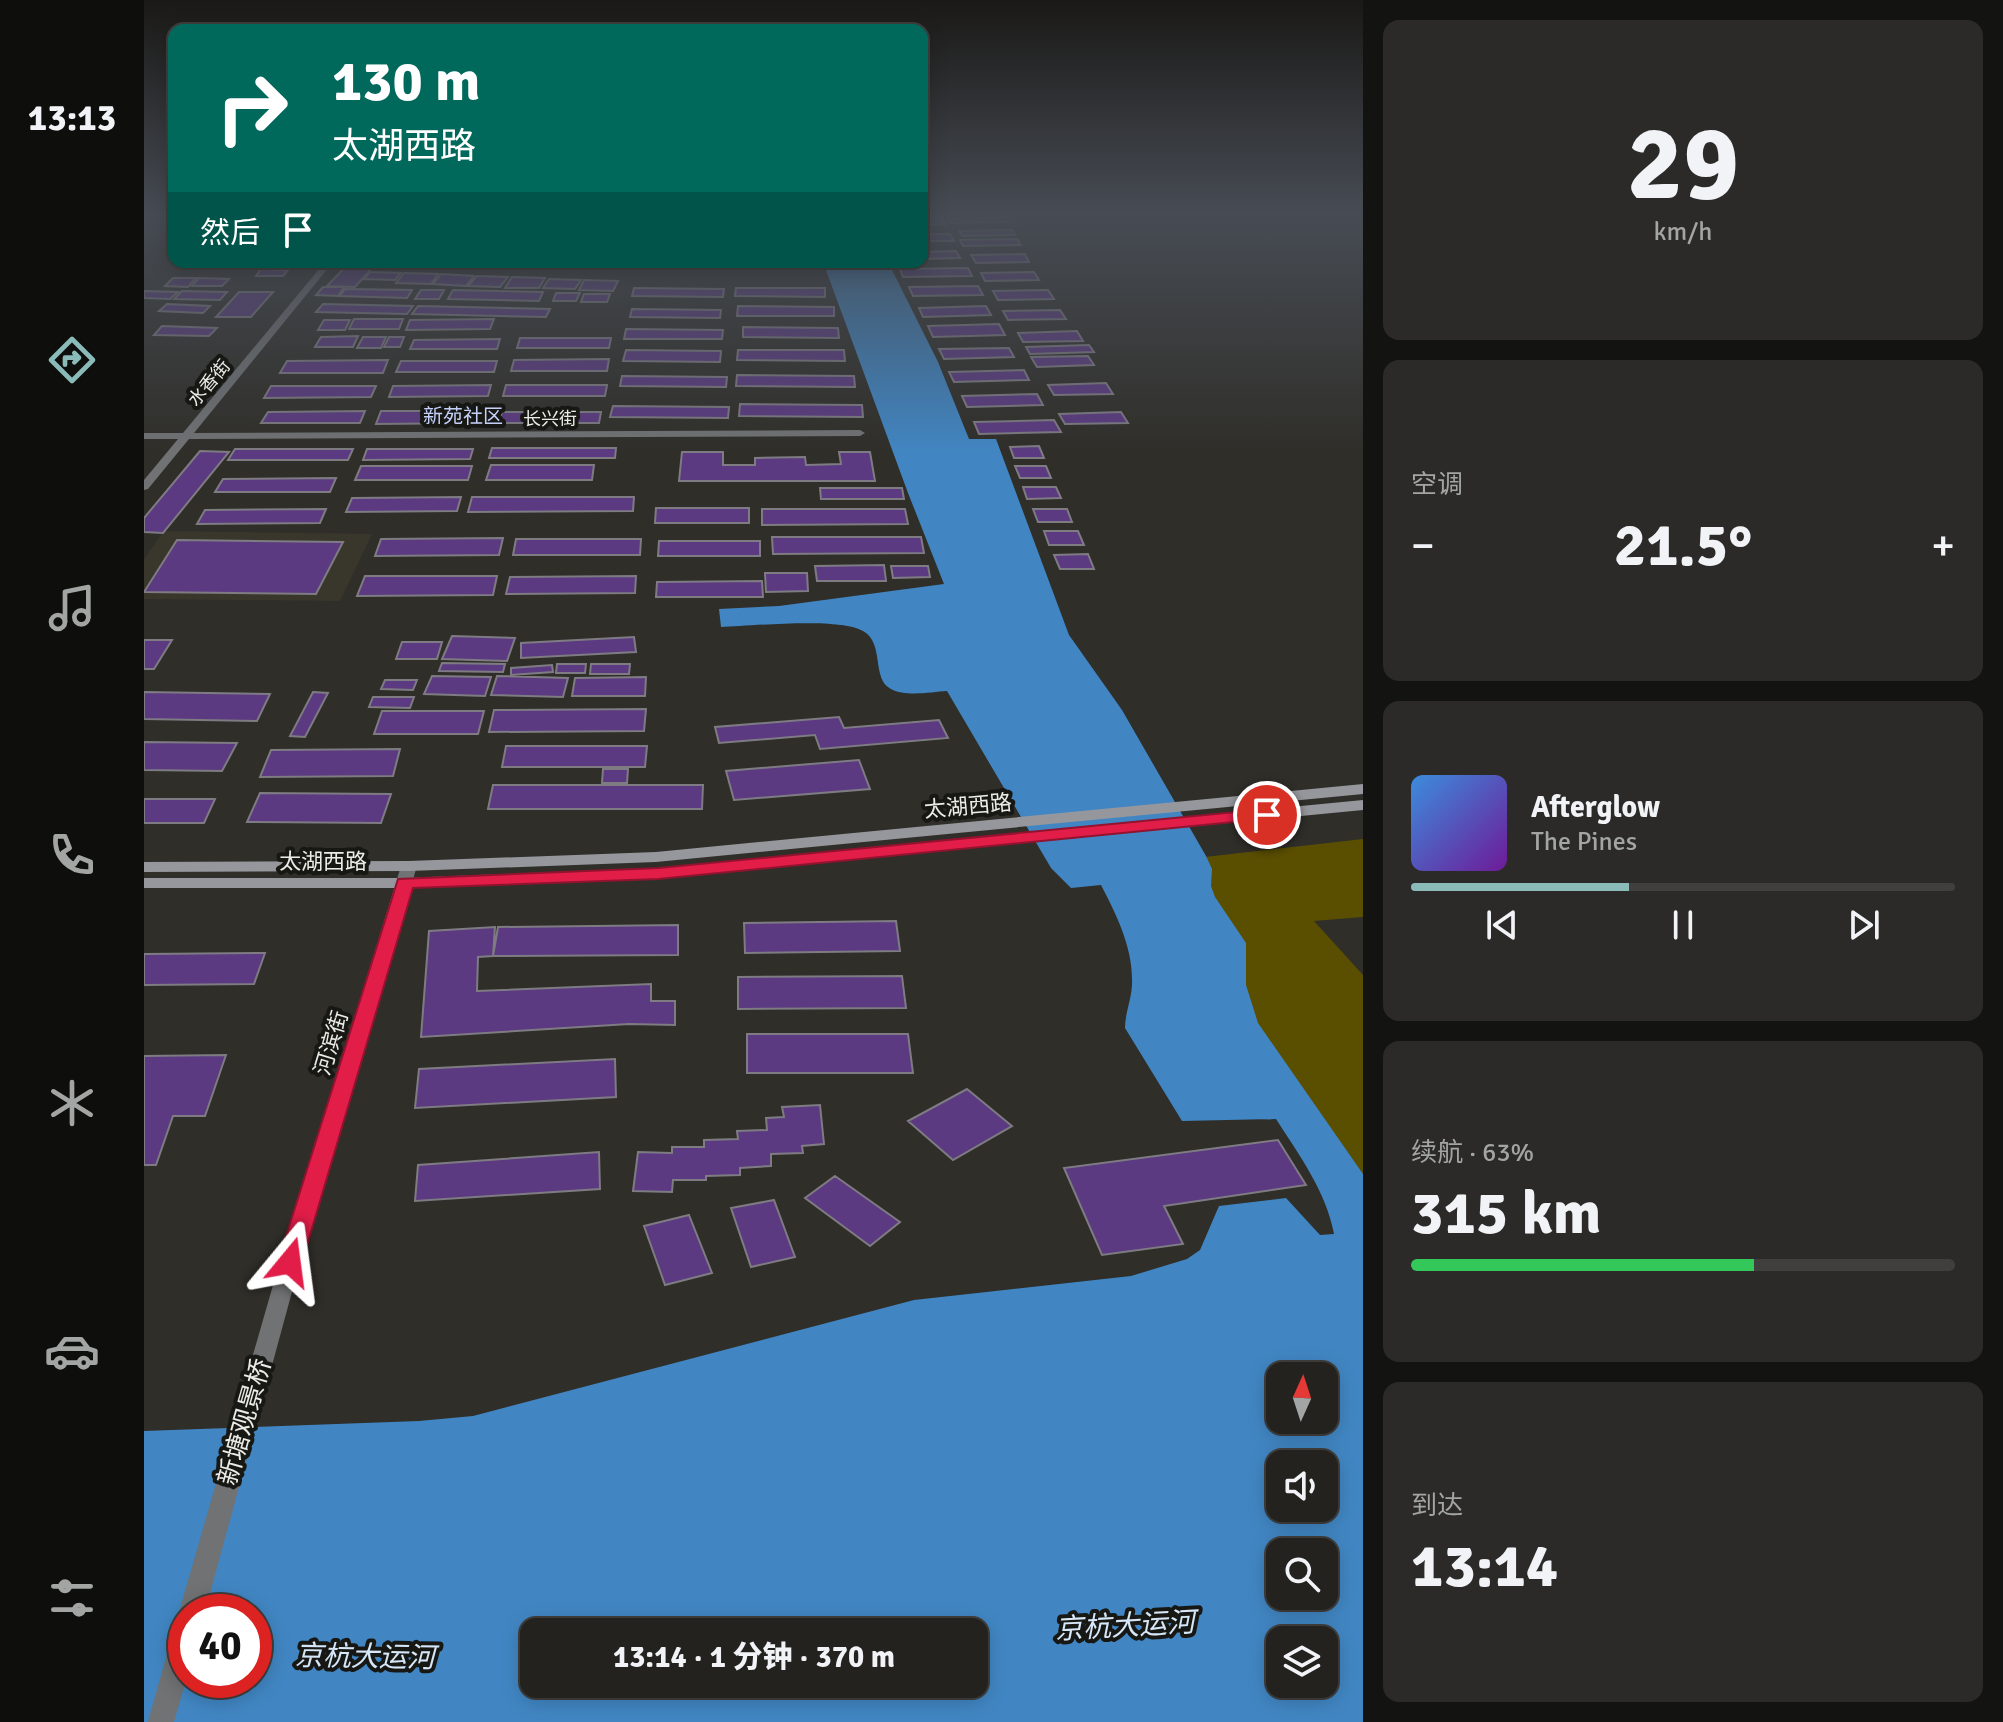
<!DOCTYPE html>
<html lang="zh">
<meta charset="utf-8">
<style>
:root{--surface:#23221f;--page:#2b2a28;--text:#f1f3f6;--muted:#a3a4a4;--line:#403f3d;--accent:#8bbbb9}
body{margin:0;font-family:Signika,"Noto Sans SC",sans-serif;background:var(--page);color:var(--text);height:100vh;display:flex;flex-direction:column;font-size:30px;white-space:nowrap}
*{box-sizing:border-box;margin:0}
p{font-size:26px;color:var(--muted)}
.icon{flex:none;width:44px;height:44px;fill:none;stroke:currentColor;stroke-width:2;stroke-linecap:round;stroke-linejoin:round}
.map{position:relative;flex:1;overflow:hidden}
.sheet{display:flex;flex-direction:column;gap:20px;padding:20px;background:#131311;width:640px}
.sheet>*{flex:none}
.guide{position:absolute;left:24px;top:24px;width:760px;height:244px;border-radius:16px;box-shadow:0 4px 20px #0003,0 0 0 2px var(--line);background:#00695c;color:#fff;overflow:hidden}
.needle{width:52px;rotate:3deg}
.tools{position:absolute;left:1122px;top:1362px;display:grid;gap:16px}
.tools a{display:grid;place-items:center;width:72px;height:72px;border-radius:16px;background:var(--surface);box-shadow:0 4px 20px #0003,0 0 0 2px var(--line);font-size:40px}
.speed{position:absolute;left:24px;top:1594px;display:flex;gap:16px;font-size:40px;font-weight:700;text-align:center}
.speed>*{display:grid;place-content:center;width:104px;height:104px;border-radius:50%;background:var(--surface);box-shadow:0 4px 20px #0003,0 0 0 2px var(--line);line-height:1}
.speed .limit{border:12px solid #d22;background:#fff;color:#111}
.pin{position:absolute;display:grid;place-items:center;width:68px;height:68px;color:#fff;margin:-34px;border:4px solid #fff;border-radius:50%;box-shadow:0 2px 8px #0007}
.me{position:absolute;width:88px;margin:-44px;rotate:16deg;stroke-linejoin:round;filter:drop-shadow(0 0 6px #0008)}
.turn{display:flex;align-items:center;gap:28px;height:168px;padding:0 32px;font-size:36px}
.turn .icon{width:104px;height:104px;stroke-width:2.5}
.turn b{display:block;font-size:56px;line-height:68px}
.then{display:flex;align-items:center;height:76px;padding:0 32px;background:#0003;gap:16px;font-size:30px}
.big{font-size:60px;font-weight:800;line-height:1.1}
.sheet .tile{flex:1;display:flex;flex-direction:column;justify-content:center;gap:12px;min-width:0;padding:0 28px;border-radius:16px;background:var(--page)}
.sheet .dial{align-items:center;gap:0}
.dial b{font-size:104px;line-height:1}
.song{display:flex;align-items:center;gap:24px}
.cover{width:96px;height:96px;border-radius:12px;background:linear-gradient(135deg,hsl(210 70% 55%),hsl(280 70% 35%))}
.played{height:8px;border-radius:4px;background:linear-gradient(90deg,var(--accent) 40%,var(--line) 40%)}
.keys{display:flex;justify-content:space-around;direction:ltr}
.heat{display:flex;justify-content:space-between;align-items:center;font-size:44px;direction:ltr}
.charge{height:12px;border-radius:6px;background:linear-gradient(90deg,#34c759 63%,var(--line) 0)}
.trip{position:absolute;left:376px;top:1618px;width:468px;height:80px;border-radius:16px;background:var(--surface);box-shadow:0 4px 20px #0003,0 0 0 2px var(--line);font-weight:800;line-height:80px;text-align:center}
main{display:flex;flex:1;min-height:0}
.menu{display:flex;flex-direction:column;width:144px;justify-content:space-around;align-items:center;background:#0e0e0c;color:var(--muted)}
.menu .icon{width:56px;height:56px}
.menu .current{color:var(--accent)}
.menu b{font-size:36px;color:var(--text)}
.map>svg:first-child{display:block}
.built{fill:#39372b}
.green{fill:#5a4e00}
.water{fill:#4186c3;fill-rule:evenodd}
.building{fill:#5b3a81;stroke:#7e7b82;stroke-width:2}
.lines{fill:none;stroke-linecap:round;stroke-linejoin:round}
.tertiary{fill:#707274;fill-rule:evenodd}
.secondary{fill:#95979c;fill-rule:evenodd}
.route{fill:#e11d48;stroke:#92132f;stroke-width:2}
.labels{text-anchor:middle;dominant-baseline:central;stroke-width:8;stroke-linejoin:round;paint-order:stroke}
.far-street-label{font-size:18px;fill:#ebebe7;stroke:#171714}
.far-neighbourhood-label{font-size:20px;fill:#c4d0fa;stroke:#171714}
.street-label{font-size:22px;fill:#ebebe7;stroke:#171714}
.near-street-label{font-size:26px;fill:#ebebe7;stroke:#171714}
.near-water-label{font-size:28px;font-style:italic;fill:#d6e7f7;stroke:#171714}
</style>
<main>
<nav class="menu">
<b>13:13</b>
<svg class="icon current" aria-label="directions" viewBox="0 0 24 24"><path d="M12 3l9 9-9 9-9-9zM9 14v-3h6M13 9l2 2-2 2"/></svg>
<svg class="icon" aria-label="music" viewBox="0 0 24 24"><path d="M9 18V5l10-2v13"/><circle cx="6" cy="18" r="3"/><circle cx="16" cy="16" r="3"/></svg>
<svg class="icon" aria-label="phone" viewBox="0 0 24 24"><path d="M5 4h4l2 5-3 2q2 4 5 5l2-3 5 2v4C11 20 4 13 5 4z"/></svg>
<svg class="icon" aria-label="climate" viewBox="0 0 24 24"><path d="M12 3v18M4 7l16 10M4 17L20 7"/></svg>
<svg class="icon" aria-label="car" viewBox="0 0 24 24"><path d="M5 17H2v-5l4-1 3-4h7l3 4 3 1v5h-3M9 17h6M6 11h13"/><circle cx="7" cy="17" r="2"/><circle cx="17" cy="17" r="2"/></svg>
<svg class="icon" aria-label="filters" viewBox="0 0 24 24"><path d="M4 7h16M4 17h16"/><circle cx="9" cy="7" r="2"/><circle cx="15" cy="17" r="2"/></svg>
</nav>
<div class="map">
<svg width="1219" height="1722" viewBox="0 0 1219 1722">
<rect width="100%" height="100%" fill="#2f2e29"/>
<path class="built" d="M20,531L228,534L196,601L0,599V559Z"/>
<path class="green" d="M1219,839V917L1170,921L1219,975V1190L1156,1116L1026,861Z"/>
<path class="water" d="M679,262H744L794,362L825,439H852L925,635L978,710L1062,856L1068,869L1067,886L1071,897L1102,943V985L1114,1023L1219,1174V1722H0V1431L275,1421L329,1416L770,1300L987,1276L1043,1259L1056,1250L1075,1206L1142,1198L1176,1235L1190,1234C1182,1191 1155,1155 1132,1119L1038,1121L981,1028C981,1012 989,996 988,979C988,946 972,914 957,885L927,888L907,868L803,691C787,692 762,697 747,689C727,679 741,643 719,631C695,617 608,626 577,627L575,609L635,606L800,584L764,493ZM1136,1376H1180V1420H1136ZM1136,1464H1180V1508H1136ZM1136,1552H1180V1596H1136ZM42,1612H110V1680H42ZM390,1632H830V1684H390ZM1136,1640H1180V1684H1136Z"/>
<path class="building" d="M778,217H798L802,224L778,225Z
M861,217L864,222L807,223L804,219Z
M868,230L871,235L818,236L815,231Z
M778,234H806L810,241H778Z
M873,239L877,245L819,246L816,240Z
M812,251L816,258L778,259V252Z
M881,254L885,262L832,263L827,255Z
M202,266L229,267L211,287L183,286Z
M824,268L828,276L759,277L756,269Z
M117,269L144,270L139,276H112Z
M226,272L257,273L251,280L220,279Z
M890,272L895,280L841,281L837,273Z
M260,273L294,274L287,284L252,283Z
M297,274L330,276L322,286L289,284Z
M333,276L364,277L356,287L324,286Z
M368,277L401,278L395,288H361Z
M29,278H52L44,287L21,286Z
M55,278L85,279L78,286H48Z
M405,279L437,280L431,289L399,288Z
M440,280L474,281L469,291L435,290Z
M834,286L839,295L769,296L765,287Z
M179,287H200L194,296L172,295Z
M490,288L580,289L579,297L488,296Z
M592,288H681V297L591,296Z
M201,289L268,290L263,298L196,296Z
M277,290H300L295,299H271Z
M309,290L399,292L395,301L304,299Z
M904,290L910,299L854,300L849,291Z
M0,291L34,292L26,299L0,298Z
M38,291L83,292L76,300L30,299Z
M95,292H129L107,317H72Z
M412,293H436L432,301H409Z
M440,294H466L463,302H437Z
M23,304L66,306L59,313L15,311Z
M179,304L269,306L263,314L172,312Z
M274,306L406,309L402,317L268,314Z
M594,306L690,307V316H593Z
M842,306L847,315L779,317L775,308Z
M488,309L577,310L576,318L486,317Z
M916,310L922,319L864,320L859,311Z
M210,319H259L255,329H205Z
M350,319L346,329L262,330L266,320Z
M180,320H206L201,330H174Z
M855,324L861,335L789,337L784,326Z
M18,326L73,328L65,336L10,335Z
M599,327L694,328L695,338L599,337Z
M482,329L579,330L578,339H480Z
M933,331L939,341L879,342L874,333Z
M214,336L209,347H171L177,337Z
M219,337H242L237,348H213Z
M245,337H260L256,347H240Z
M376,338H467L465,348H373Z
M356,339L353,349H266L270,340Z
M945,345L950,352L886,354L882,347Z
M865,348L870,357L800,359L795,349Z
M482,350L577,351L576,362L479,361Z
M594,350H700L701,361L593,360Z
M944,356L950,365L893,367L887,357Z
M465,359L463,371H367L370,360Z
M244,360L239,373H136L143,361Z
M257,361H353L350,372H252Z
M880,370L885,380L810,382L805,372Z
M593,375L710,376L711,387L592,386Z
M478,376L583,377L582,387L476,386Z
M962,383L969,394L910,395L904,385Z
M347,385L344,396L245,397L249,386Z
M362,385H463L461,396H359Z
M127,386H232L227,397L120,398Z
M893,394L899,405L823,407L818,396Z
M596,404L718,405L719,417L595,416Z
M469,406L585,407L584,418L466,417Z
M221,411L216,423H117L124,412Z
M237,411H338L335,423L232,424Z
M358,412H457L455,423H355Z
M977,412L984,423L921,424L915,414Z
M910,420L917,432L835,434L830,422Z
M895,446L900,458H870L866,447Z
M348,448H472L471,458H345Z
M91,449H209L204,460H84Z
M223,449H329L326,459L219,460Z
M56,451L85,452L19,533L0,532V518Z
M538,452H579V465H611V458L661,457L662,465L697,464L695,452H726L731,481H535Z
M347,465H450L448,480H342Z
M217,466H328L324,480H211Z
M871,466H902L907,478H876Z
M192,478L186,492H71L79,479Z
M879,487H912L917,498L883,499Z
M676,488H758L760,499H677Z
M317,497L313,511L202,512L208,498Z
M328,497H490L489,511L324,512Z
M512,508H605V523H511Z
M182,509L176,523L53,524L61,510Z
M618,509H761L764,524L618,525Z
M889,509H923L928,522H894Z
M900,531H934L940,545H905Z
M628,537H777L780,553L629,554Z
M359,538L355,555L231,556L237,539Z
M372,539H497L496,555H369Z
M33,540L199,542L172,594L0,592Z
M515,541H616V556H514Z
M944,554L950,569H916L910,555Z
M740,565L742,581H673L671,566Z
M747,566H784L786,577L749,578Z
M621,573H663L664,591L622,592Z
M221,576H353L349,595L213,596Z
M492,576L491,593L362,594L366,577Z
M618,581L619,597H512L513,582Z
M308,636L371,638L363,661L298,659Z
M490,637L492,652L377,658V643Z
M0,640H28L10,669H0Z
M258,642H298L293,659H252Z
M298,663L361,664L359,672L295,671Z
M413,664H442L441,673H412Z
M447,664H486L485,674H446Z
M408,665L409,672L367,675V668Z
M288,676L347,677L341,696L280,694Z
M353,676L424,678L419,697L347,695Z
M502,677L501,696H428L431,678Z
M241,680H273L269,690L237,689Z
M0,692L126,694L113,721L0,719Z
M169,692L184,693L161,737L146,736Z
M229,697H270L266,708L225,707Z
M502,709L500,731L345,732L350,710Z
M238,711H340L334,734H230Z
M695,717L700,728L795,720L804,738L676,749L671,735L575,743L571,727Z
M0,742L93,743L78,771L0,770Z
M362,746H503L501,767H358Z
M256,749L249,776L116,777L127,750Z
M715,760L726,789L590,800L582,771Z
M459,769H484L483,783H458Z
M349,785H559L558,809H344Z
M116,793L247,794L237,823L103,822Z
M0,799H71L60,823H0Z
M752,921L756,951L601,953L600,923Z
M534,925V955L349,956L354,927Z
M351,927L349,956L334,957L333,991L507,984V1001H531V1025L485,1024L277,1037L285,931Z
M121,953L110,984L0,985V954Z
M758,976L762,1008L594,1009V977Z
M603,1034H764L769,1073H603Z
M82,1055L61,1116H29L12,1165H0V1056Z
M471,1059L472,1097L271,1108L275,1069Z
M823,1089L868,1126L809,1160L764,1121Z
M676,1105L680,1144L658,1146L659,1153L627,1154V1166L596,1168V1175L562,1176V1180H529L528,1192L489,1191L494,1152L528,1153V1147H560V1140L594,1139L593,1131L623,1130L622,1118L640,1117L638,1107Z
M1134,1140L1162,1185L1020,1206L1039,1244L958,1255L920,1168Z
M455,1152L456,1189L271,1201L274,1165Z
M691,1176L756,1222L726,1246L661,1198Z
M630,1200L651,1257L607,1267L587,1208Z
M545,1215L568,1273L521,1285L500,1226Z"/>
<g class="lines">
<path class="tertiary" d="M181,262H189L50,433L716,430L721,433L716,436L45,439L4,489L0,490V480L34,439H0V433H39Z
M265,861L273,866L164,1233L61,1612H42V1680L30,1722H4L29,1632L33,1623L40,1621L35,1612L144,1233L257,866Z"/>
<path class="secondary" d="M1219,784V794L512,862L265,871L0,872V862L265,861L512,852Z
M1219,800V810L514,878L261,888H0V878H261L514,868Z"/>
</g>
<linearGradient id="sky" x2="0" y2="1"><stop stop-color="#1a1917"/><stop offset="0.47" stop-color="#474c54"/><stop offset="1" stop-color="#474c54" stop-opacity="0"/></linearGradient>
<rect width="1219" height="455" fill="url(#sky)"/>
<path class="route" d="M1123,809L1132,815L1130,818L514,879L269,888L158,1262L154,1269L146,1271L138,1269L134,1262L254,879L514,868Z"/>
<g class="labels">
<g class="far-street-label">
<text transform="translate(65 383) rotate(-50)">水香街</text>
<text x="406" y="419">长兴街</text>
</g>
<g class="far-neighbourhood-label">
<text x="319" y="416">新苑社区</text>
</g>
<g class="street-label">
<text transform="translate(824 806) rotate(-5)">太湖西路</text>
<text x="179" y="861">太湖西路</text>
<text transform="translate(187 1043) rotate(-73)">河滨街</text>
</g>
<g class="near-street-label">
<text transform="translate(101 1422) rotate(-74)">新塘观景桥</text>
</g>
<g class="near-water-label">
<text transform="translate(981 1626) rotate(-3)">京杭大运河</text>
<text transform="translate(221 1657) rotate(1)">京杭大运河</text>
</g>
</g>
</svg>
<div class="tools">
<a><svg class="needle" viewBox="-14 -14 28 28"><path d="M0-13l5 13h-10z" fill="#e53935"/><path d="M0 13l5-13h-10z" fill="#a3a4a4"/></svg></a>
<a><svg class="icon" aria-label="sound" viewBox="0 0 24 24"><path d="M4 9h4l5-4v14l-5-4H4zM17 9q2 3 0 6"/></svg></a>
<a><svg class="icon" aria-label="search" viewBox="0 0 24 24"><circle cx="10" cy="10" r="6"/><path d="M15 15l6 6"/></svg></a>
<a><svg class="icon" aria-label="layers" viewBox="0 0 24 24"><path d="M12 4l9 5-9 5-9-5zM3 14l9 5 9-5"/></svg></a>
</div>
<div class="speed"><div class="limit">40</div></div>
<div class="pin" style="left:1123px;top:815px;background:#d93025"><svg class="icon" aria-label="arrive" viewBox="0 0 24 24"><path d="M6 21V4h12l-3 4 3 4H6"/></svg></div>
<svg class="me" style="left:146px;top:1262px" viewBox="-20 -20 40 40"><path d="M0-17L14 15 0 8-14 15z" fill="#e11d48" stroke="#fff" stroke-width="4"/></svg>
<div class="trip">13:14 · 1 分钟 · 370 m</div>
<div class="guide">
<div class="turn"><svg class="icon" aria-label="right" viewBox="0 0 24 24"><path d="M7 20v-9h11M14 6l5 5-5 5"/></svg><div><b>130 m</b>太湖西路</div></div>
<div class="then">然后<svg class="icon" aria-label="arrive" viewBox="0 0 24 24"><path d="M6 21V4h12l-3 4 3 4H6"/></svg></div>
</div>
</div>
<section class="sheet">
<div class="tile dial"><b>29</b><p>km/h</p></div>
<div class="tile"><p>空调</p>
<div class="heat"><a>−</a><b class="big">21.5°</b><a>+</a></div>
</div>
<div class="tile">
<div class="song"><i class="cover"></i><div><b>Afterglow</b><p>The Pines</p></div></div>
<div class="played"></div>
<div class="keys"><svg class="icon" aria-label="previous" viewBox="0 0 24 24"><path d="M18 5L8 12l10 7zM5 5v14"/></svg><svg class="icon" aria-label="pause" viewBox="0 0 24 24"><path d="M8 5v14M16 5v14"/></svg><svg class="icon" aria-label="next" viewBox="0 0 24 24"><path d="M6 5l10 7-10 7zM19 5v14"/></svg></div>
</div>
<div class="tile"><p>续航 · 63%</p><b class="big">315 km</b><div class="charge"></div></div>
<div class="tile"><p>到达</p><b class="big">13:14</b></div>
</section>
</main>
